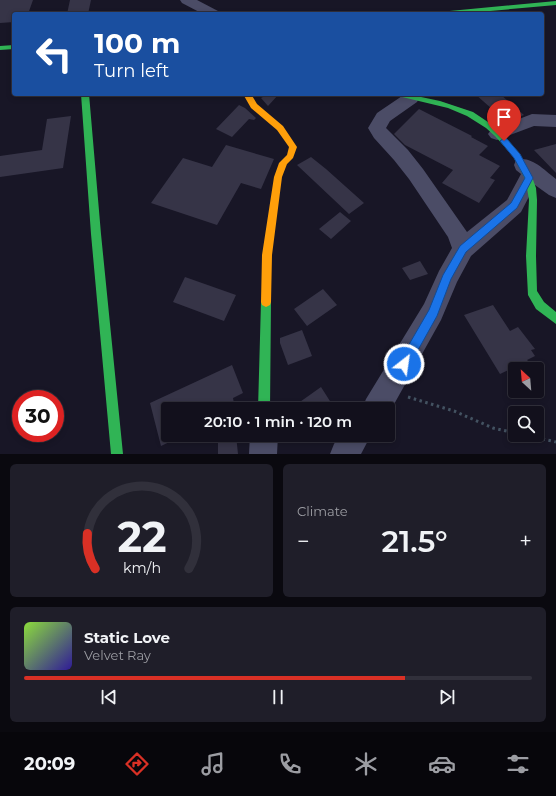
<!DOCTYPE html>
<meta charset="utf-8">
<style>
:root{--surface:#12101c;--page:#1f1e29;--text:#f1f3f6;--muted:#9c9da3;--line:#31303b;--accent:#d93025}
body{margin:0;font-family:Montserrat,sans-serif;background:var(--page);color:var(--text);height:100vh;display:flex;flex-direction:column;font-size:15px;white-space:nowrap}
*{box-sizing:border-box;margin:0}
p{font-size:13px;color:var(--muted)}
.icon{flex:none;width:22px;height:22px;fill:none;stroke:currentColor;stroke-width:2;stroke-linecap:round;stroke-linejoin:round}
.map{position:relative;height:454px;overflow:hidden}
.panel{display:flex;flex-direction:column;gap:10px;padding:10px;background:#0a090f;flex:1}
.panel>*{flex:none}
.hud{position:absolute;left:12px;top:12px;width:532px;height:84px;border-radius:4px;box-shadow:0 2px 6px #0003,0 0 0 1px var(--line);background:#1a4fa0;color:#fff;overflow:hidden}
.needle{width:26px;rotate:334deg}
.controls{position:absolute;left:508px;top:362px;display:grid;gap:8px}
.controls a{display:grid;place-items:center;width:36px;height:36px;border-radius:4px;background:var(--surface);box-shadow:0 2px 6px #0003,0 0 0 1px var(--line);font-size:20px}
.speed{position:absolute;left:12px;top:390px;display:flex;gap:8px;font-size:20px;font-weight:700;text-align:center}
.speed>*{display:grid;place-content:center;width:52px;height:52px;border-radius:50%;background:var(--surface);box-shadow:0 2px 6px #0003,0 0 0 1px var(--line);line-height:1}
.speed .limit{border:6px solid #d22;background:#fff;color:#111}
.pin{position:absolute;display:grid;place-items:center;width:34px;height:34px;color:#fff;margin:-41px -17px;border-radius:50% 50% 50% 0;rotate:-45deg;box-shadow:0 0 4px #0007}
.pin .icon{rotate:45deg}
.me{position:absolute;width:44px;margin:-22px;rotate:30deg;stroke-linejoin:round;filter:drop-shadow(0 0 3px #0008)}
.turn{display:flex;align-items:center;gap:14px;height:84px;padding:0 16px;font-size:18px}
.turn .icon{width:52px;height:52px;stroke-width:2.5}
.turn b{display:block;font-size:28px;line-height:34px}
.big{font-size:30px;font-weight:600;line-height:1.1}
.panel .card{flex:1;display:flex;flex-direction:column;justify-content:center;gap:6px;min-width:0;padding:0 14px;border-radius:6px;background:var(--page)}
.panel .dial{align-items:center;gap:0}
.dial svg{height:104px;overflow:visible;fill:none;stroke:var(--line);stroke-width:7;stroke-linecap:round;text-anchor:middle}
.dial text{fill:var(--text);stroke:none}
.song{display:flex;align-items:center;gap:12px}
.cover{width:48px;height:48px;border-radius:6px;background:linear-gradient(135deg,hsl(90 70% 55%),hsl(250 70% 35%))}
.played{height:4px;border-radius:2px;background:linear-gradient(90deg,var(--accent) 75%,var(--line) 75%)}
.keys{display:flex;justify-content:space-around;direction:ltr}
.heat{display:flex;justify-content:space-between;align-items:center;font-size:22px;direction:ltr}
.panel .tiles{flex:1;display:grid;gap:10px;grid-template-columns:1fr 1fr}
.card:last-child{grid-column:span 2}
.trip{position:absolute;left:161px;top:402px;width:234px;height:40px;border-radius:4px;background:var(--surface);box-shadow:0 2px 6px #0003,0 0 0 1px var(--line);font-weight:600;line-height:40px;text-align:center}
.menu{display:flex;height:64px;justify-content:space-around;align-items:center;background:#07060b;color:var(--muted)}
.menu .icon{width:28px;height:28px}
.menu .on{color:var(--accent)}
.menu b{font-size:18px;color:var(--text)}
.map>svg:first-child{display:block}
.building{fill:#363447}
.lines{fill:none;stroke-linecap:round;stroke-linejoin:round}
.path{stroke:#435261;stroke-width:3;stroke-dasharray:2.5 3.5;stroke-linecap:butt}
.street{fill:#4b4c66;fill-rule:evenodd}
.fast{fill:#30b455;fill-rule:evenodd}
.slow{fill:#ff9f0a;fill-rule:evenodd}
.route{fill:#1a73e8;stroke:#114b97}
</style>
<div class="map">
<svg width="556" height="454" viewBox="0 0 556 454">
<rect width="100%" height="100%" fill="#181626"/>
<path class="building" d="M0,0H33L28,14H14V22L0,23Z
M70,0H91L88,14H67Z
M268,94H279L268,106L261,98Z
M475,94H500L524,115L509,121L502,115L500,116Z
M239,105L245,108L256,118L254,120L249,119L232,137L216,129Z
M419,109L472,136L471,137L488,146L479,155L500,166L490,178L495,180L479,203L442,183L453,170L405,145L394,134Z
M71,116L63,168L0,177V156L42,150L47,119Z
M556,144V173L534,150Z
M226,145L274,159L261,189L241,183L217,225L151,203L183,158L212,167Z
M311,157L326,169L364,203L349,214L297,165Z
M340,212L351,221L331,239L319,229Z
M420,261L428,274L410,280L402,268Z
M185,277L236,295L224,321L173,302Z
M323,289L337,305L307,326L294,309Z
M493,305L510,331L518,327L535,349L531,350L535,356L527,360L528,361L500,374L464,315Z
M302,330L312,356L288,365L280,343V338Z
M232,365L243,393L233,398L235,409H168V435H184L161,446L150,403Z
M321,387L335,409H290Z
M218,435H236L238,454H218Z"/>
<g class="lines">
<path class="path" d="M408,397L454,411L493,428L515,433
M525,435L556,442"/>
<path class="street" d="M180,0H197L218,11L220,14H203L182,3Z
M405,94H416L419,98L417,102L390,121L386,128L408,150L423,169L467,232L507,200L521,174L516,170L514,165L516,160C531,155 545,171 556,179V198L549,195L535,185L521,212L471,256L457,282L441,320L388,415V409H362L366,399L424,304L439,271L452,248L448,237L409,179L394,160L374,138L368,128L377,113Z
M532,114L556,115V127L534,126L497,140L491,138L488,134L491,130Z
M250,435H278L277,454H249Z
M340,435H371L361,454H330L334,444Z"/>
<path class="fast" d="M556,1V5L457,14H436L439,12Z
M14,45V49L0,50V46Z
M81,94H89L101,234L123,454H111L91,234Z
M394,94H407L440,101L473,112L491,124L501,132L518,152L532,177L536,188L537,200L536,256L537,291L544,302L556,312V324L536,309L528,295L526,256L529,200L527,188L524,177L513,156L495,136L486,128L467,116L448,108L398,96Z
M266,297L270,299L271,302L270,409H258L261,302L262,299Z"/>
<path class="slow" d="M243,94H251L257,104L283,126L297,147L293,158L287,164L282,177L272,255L271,302L270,305L266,307L262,305L261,302L262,255L274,177L279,163L287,155L289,147L277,130L251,108Z"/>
</g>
<path class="route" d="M504,138L507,139L520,154L533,178L517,208L466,252L451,279L437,316L408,368L404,370L400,368L398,364L400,360L429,310L443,275L460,246L511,203L525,178L514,158L500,141Z"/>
</svg>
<div class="controls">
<a><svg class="needle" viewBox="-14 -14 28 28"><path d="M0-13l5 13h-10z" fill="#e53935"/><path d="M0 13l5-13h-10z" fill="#9c9da3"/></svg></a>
<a><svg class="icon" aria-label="search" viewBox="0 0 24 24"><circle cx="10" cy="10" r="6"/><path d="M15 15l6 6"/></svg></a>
</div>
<div class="speed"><div class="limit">30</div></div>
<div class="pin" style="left:504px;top:141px;background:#d93025"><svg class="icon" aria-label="arrive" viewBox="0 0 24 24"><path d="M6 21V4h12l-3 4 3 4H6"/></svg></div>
<svg class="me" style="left:404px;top:364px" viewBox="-20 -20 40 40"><circle r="17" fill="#1a73e8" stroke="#fff" stroke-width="3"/><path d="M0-11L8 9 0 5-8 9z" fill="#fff"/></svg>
<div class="trip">20:10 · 1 min · 120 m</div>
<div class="hud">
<div class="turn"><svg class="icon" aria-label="left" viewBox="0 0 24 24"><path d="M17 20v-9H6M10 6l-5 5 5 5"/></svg><div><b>100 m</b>Turn left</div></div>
</div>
</div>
<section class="panel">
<div class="tiles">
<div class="card dial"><svg viewBox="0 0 100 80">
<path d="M14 69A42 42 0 1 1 86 69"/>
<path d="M14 69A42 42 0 0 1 8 42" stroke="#d93025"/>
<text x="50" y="56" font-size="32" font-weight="700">22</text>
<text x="50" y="72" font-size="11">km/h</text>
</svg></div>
<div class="card"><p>Climate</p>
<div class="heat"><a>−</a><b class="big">21.5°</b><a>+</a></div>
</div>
<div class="card">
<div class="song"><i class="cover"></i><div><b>Static Love</b><p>Velvet Ray</p></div></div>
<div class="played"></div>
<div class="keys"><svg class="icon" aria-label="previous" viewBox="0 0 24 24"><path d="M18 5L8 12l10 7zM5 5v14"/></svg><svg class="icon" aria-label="pause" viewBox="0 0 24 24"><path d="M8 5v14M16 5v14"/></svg><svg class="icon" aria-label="next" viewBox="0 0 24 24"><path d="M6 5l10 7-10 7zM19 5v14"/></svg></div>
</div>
</div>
</section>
<nav class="menu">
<b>20:09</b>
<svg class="icon on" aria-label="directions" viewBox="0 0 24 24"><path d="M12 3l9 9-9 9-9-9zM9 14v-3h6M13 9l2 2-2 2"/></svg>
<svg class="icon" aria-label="music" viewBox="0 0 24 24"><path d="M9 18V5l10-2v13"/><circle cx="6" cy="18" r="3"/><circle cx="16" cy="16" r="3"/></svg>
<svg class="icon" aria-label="phone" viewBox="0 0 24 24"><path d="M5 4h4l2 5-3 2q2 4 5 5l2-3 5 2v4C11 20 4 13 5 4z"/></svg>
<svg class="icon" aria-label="climate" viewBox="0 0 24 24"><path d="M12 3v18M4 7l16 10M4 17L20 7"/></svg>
<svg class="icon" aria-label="car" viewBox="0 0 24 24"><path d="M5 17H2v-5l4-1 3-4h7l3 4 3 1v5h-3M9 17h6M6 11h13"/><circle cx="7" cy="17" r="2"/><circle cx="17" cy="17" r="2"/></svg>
<svg class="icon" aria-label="filters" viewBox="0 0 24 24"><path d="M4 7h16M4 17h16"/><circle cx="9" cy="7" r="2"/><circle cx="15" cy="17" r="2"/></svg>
</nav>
